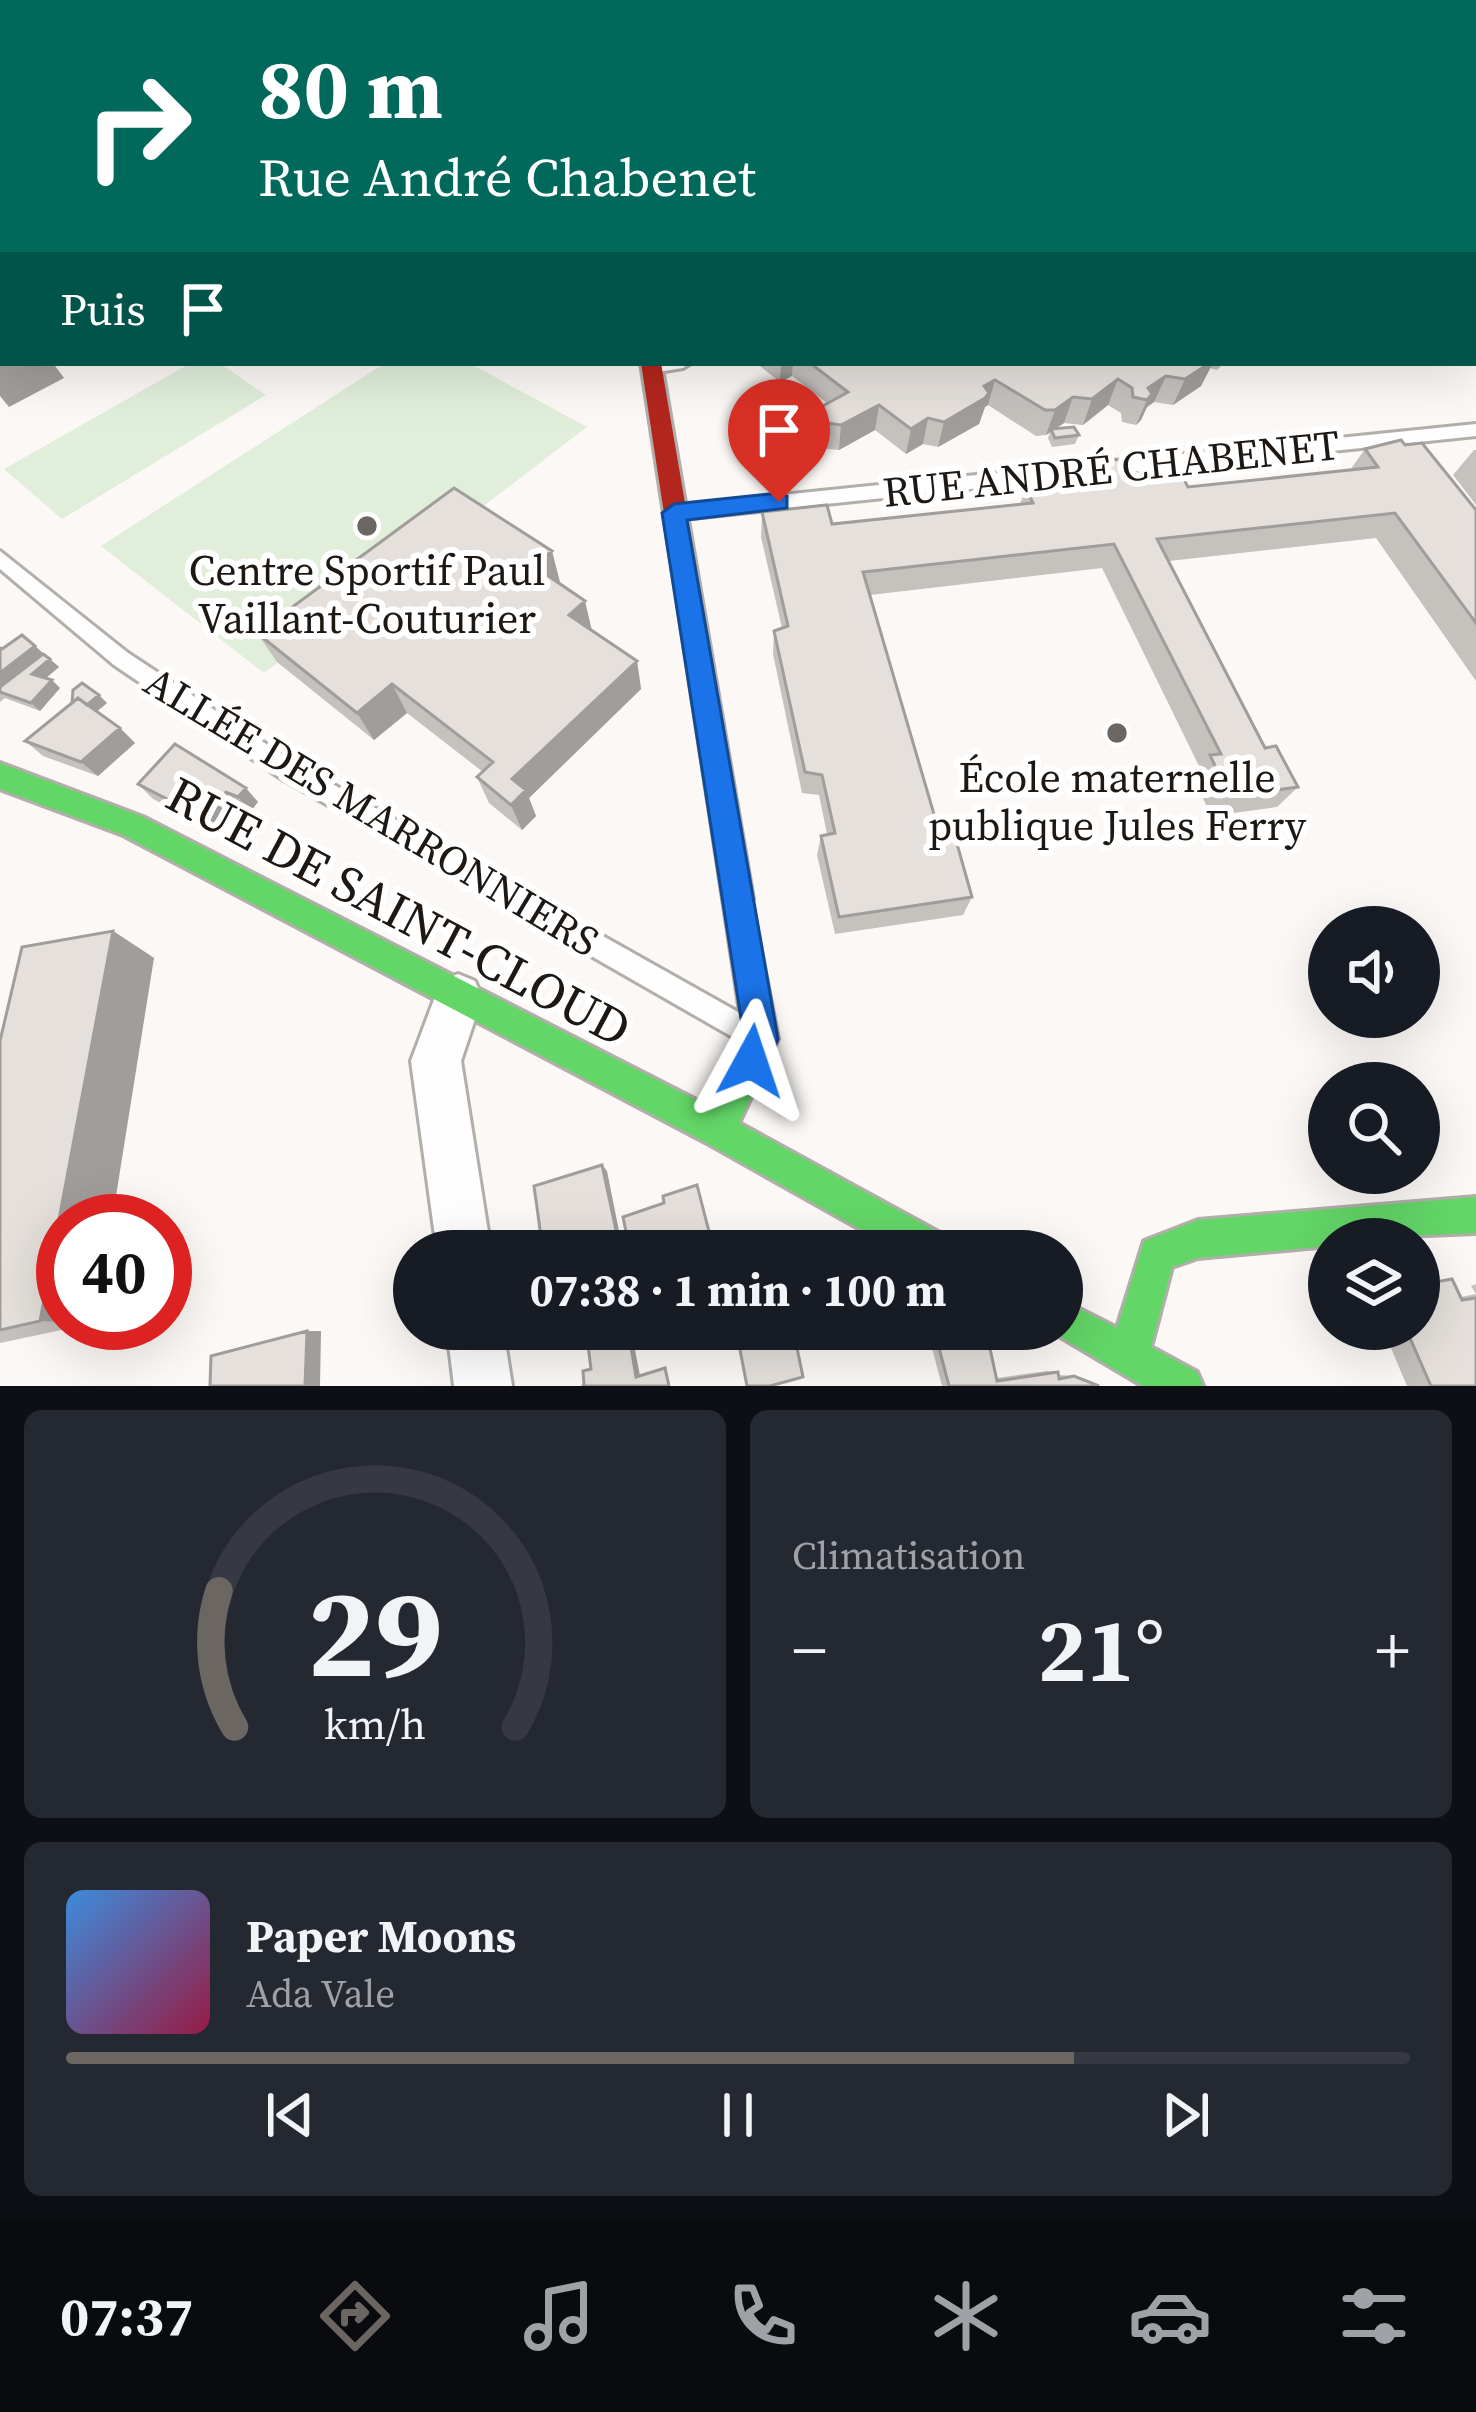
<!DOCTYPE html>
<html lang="fr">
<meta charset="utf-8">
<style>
:root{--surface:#171b24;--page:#242831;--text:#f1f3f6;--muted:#9ea1a6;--line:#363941;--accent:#6b6662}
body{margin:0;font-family:"Source Serif 4",serif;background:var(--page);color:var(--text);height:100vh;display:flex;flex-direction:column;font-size:45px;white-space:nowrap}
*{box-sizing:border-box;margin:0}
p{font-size:39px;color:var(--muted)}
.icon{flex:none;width:66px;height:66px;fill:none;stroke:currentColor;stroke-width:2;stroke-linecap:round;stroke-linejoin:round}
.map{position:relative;height:1386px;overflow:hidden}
.sheet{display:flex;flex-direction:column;gap:24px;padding:24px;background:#0d0f14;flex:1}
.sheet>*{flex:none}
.guide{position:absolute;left:0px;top:0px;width:1476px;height:366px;box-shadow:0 12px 48px #0002;background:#00695c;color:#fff;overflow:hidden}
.tools{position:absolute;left:1308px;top:906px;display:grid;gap:24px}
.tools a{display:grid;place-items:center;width:132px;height:132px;border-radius:50%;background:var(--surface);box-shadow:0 12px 48px #0002;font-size:60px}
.speed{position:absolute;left:36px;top:1194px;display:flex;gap:24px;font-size:60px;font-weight:700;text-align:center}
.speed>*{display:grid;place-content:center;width:156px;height:156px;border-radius:50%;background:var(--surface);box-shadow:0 12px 48px #0002;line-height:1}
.speed .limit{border:18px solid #d22;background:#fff;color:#111}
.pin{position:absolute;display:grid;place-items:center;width:102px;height:102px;color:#fff;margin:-123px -51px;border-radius:50% 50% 50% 0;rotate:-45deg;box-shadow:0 0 12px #0007}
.pin .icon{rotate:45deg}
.me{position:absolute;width:132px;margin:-66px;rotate:5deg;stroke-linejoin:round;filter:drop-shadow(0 0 9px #0008)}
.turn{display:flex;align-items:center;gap:42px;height:252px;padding:0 60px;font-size:54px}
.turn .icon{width:156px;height:156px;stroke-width:2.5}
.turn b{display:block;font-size:84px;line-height:102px}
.then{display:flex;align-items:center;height:114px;padding:0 60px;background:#0003;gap:24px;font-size:45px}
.big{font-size:90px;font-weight:700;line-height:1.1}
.sheet .card{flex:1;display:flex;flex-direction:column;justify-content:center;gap:18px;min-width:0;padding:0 42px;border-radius:18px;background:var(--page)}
.sheet .dial{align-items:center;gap:0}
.dial svg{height:312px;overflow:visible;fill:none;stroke:var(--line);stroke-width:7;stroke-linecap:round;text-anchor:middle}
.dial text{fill:var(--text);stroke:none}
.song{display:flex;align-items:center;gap:36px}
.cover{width:144px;height:144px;border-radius:18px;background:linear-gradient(135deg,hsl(210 70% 55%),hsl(340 70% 35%))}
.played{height:12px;border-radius:6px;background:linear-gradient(90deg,var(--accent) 75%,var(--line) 75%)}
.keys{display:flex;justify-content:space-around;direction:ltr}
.heat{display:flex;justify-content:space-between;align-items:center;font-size:66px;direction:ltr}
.sheet .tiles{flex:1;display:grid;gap:24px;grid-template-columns:1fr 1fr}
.card:last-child{grid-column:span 2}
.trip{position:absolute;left:393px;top:1230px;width:690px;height:120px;border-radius:60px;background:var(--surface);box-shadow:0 12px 48px #0002;font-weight:700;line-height:120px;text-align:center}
.dock{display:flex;height:192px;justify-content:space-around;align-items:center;background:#090b0e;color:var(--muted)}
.dock .icon{width:84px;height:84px}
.dock .active{color:var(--accent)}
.dock b{font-size:54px;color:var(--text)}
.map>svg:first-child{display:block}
.green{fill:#e0eeda}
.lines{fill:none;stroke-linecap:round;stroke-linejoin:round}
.lane-casing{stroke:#b2aeaa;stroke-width:6}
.street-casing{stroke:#b2aeaa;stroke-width:6}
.fast-casing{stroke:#b2aeaa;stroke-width:6}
.jam-casing{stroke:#b2aeaa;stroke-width:6}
.lane{fill:#fefefe;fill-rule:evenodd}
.street{fill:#fefefe;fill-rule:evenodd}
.fast{fill:#63d668;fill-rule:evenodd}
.jam{fill:#b3261e;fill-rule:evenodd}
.wall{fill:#c5c1bd}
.shaded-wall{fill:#a09d9a}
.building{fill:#e5e0dc;stroke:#a09d9a;stroke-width:3}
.route{fill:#1a73e8;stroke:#114b97;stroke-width:3}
.poi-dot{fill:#6b6662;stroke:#fff;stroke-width:4.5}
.labels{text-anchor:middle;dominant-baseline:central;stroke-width:12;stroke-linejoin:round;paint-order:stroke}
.street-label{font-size:42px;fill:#1d1813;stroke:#fff}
.poi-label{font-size:42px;fill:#1d1813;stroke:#fff}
.near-street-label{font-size:51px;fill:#1d1813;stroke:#fff}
</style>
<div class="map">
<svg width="1476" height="1386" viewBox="0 0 1476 1386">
<rect width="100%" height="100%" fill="#fbf8f5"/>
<path class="green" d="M191,363H219L266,395L62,519L4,469Z
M385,363H469L587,427L264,673L101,546Z"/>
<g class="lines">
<g class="lane-casing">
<path id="lane" d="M691,363L683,368L652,373L644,368L651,363Z
M1476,424V436L673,520L664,513L673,506Z
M0,551L128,653L295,763L754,1021L758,1030L754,1039L745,1043L736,1039L279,777L114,665L0,569Z"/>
</g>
<g class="street-casing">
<path id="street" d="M206,0H233L204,3Z
M1473,215L1476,216V233L1473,232Z
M458,974L475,981L482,998L461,1061L491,1251H437L411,1061L441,981Z
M447,1329H503L512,1386H454Z"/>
</g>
<g class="fast-casing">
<path id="fast" d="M0,228H3V238H0Z
M0,763L143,817L710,1107L744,1038L723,899L727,889L738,884L749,889L778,1039L739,1123L949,1238L955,1251H899L705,1142L123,835L0,789Z
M1476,1197V1233L1329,1239V1246L1198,1258L1172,1267L1151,1347L1197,1372L1203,1386H1143L1047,1329H1062V1300L1117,1328L1144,1241L1198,1220Z"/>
</g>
<g class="jam-casing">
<path id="jam" d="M1473,163H1476V173H1473Z
M641,363H661L753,899L749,909L738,914L727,909L723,899Z"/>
</g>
<use href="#lane" class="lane"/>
<use href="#street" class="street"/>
<use href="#fast" class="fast"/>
<use href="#jam" class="jam"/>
</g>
<path class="wall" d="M1013,0H1226L1225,3H910Z
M1310,0H1414L1417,3L1440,0H1476V37H1473V3H1314Z
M1473,90L1476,91V129L1473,130Z
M1476,267V315L1473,312V268Z
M756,363H1224L1217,370L1210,368L1201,386L1173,405L1154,402L1147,407L1141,420L1136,425L1122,422L1121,413L1108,405L1083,425L1064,423L1055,429L1079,435L1075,444L1052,447L1048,438L1050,433L1046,435L1036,436L988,405L985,407L979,424L938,447L923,444L906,454L875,430L839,450L817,448L819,408L827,403L792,376L780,382Z
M1405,445L1476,510V681L1376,538L1169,561L1265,748L1298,787L1277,807L1211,816L1193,776L1200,768L1102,568L870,595L936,821L972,897L963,915L835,934L817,855L821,836L827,834L819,795L802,793L773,654L774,631L782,628L761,537L762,512L832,524L1020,504L1026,488L1047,486L1054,466L1188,487L1350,470L1365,449Z
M1474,450H1476V505L1453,475Z
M552,551L559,583L591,630L637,661L641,689L529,798L536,816L522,830L489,803L477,777L483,772L407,713L374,740L277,662L257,633Z
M0,648L43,654L59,667L46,678L60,688L40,711L5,698L0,702Z
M107,703L97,711L120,728L135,743L98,776L43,756L25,741Z
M175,744L258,802L244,819L234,814L222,833L153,799L138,784Z
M113,931L154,958L63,1221V1323H95L0,1343V1041Z
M1452,1279L1461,1297L1476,1294L1471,1286L1476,1284V1386H1407L1383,1329H1419V1283Z
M927,1329H968L997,1378L1047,1371L1058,1372V1375L1074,1376L1099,1386H942Z"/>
<path class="shaded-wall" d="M77,0H96L97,3H67Z
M116,0H167L152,3H118Z
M0,15H3V33L0,34Z
M3,100V132L0,136V104Z
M6,363H53L64,378L9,407L0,396V366Z
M781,363H793L792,376L780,382Z
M1213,363L1201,386L1173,405L1185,379Z
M1166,376L1154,402L1147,407L1141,420L1136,425L1147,400L1148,388Z
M1118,379L1108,405L1083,425L1092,399Z
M995,380L988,405L985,407L979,424L938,447L944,422L984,386Z
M1073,397L1064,423L1046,435L1055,410Z
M879,405L875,430L839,450L841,425Z
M928,418L923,444L906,454L911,429Z
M552,551L560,582L527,611L518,580Z
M585,601L592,631L569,615Z
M35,646L59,667L41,682L0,692V673Z
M637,661L641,689L529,798L536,816L522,830L511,805L512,779Z
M52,680L60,688L40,711L31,703Z
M392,684L407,713L374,740L357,713Z
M99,695L107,703L89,718L81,710Z
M120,728L135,743L98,776L81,762Z
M246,788L258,802L244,819L238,812L244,804L238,797Z
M226,792L239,806H226L234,814L222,833L208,820Z
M113,931L154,958L112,1221H63V1322L40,1321Z
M602,1165L607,1171L623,1251H614Z
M628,1329H631L640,1376L636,1377Z
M307,1331H321L320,1386H305Z"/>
<path class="building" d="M8,0H49V3H3V15H0V3L8,2Z
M263,0H283L279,3H262Z
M423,0L490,1H511L510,3H422Z
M705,0H728V3H705Z
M1013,0H1204L1206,3H910Z
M1350,0H1414L1417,3L1476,0V13H1473V3H1355Z
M0,40H3V62H0Z
M1473,90L1476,91V109L1473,108Z
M0,137L3,138V154L0,158Z
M1473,269H1476V286L1473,283Z
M0,315L3,317V363H6L0,366Z
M810,363H1210L1185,379L1166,376L1148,388L1152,394L1147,400L1133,397L1132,388L1118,379L1092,399L1073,397L1055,410H1045L995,380L984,386L989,393L985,398L944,422L928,418L911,429L879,405L841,425L820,422L819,408L848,392Z
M1074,427L1079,435L1055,438L1051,429Z
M1401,440L1405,445L1422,443L1476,510V623L1395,513L1157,539L1265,748L1276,746L1298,787L1229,796L1210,755L1221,754L1114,544L863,572L936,821L950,819L972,897L839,917L821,836L835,833L822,775L805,772L774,631L788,626L762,512L827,505L832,524L1033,503L1026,488L1073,483L1067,473L1058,474L1054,466L1123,459L1133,477L1180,472L1188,487L1378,467L1365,449Z
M454,488L552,551L518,580L528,587L544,573L585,601L569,615L637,661L512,779L526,790L511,805L477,777L493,762L392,684L357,713L257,633Z
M22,635L35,646L0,673V648L2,649Z
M43,654L50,659L32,674L52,680L31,703L0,692V687Z
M82,683L99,695L87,705L78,698L72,703L73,690Z
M78,698L120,728L81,762L25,741Z
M175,744L246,788L238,797L226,792L208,820L138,784Z
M233,799L244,804L238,812L226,806Z
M113,931L40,1321L0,1330V1041L22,947Z
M602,1165L620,1249L614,1251H543L534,1186Z
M697,1185L714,1251H630L623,1217L664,1203L663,1196Z
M1452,1279L1462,1300L1476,1298V1386H1431L1406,1329H1419V1285Z
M586,1329H628L636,1377L665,1368L669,1386H582L584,1385L583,1371L591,1369Z
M736,1329H793L803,1377L770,1386H747Z
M934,1329H968V1332L986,1330L997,1381L1058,1372L1059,1379L1074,1376L1099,1386H949Z
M307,1331L305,1386H210L211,1356Z"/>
<path class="route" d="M779,493L787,496V508L687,520L778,1039L763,1073L751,1078L738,1073L733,1061L744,1038L662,513L674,504Z"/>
<g class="poi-dot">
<circle cx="367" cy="526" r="12"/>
<circle cx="1117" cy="733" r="12"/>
</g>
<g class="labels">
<g class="street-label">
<text transform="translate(1111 468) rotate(-6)">RUE ANDRÉ CHABENET</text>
<text transform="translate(372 811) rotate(31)">ALLÉE DES MARRONNIERS</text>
</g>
<g class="poi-label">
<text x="367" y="570">Centre Sportif Paul<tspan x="367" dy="48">Vaillant-Couturier</tspan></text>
<text x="1117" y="777">École maternelle<tspan x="1117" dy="48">publique Jules Ferry</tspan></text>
</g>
<g class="near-street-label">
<text transform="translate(399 911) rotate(28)">RUE DE SAINT-CLOUD</text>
</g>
</g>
</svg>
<div class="tools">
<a><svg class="icon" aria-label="sound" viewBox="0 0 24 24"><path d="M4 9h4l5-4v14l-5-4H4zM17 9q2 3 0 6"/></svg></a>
<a><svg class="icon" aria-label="search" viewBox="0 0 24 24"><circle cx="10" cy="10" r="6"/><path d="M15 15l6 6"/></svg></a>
<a><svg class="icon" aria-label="layers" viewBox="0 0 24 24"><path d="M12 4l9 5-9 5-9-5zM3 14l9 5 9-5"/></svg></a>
</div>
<div class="speed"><div class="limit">40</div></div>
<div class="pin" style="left:779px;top:502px;background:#d93025"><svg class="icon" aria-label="arrive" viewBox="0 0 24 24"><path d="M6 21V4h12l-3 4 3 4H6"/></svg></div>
<svg class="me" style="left:751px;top:1061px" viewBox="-20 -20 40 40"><path d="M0-17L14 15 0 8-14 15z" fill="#1a73e8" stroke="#fff" stroke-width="4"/></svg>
<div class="trip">07:38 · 1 min · 100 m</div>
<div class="guide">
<div class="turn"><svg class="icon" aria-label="right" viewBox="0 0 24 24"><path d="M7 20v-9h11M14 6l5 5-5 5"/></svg><div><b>80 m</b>Rue André Chabenet</div></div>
<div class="then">Puis<svg class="icon" aria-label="arrive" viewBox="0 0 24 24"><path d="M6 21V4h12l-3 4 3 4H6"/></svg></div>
</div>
</div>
<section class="sheet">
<div class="tiles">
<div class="card dial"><svg viewBox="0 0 100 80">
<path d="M14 69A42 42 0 1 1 86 69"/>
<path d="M14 69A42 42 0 0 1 10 34" stroke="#6b6662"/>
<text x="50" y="56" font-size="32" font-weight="700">29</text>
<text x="50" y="72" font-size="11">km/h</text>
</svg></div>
<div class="card"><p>Climatisation</p>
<div class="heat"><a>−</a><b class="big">21°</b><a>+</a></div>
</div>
<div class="card">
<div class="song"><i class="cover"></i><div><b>Paper Moons</b><p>Ada Vale</p></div></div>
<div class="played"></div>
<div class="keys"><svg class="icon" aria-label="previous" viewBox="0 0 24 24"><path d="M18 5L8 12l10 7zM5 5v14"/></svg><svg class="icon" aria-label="pause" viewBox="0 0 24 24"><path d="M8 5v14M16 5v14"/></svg><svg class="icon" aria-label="next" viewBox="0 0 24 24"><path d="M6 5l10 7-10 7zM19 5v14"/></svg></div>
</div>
</div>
</section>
<nav class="dock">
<b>07:37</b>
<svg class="icon active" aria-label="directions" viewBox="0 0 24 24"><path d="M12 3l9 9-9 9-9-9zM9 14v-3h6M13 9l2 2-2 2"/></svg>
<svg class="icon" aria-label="music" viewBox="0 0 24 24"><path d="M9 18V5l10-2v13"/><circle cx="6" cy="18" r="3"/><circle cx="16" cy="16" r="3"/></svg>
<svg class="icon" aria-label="phone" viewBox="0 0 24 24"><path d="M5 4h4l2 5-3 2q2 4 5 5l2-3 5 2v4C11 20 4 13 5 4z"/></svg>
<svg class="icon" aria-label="climate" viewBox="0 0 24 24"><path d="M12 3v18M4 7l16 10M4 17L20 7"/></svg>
<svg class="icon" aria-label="car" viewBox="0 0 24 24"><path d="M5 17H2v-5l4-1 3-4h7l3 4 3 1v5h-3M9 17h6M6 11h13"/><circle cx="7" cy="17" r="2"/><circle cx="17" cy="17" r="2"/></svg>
<svg class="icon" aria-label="filters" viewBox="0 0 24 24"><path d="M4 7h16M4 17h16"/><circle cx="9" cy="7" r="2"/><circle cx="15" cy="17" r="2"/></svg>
</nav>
